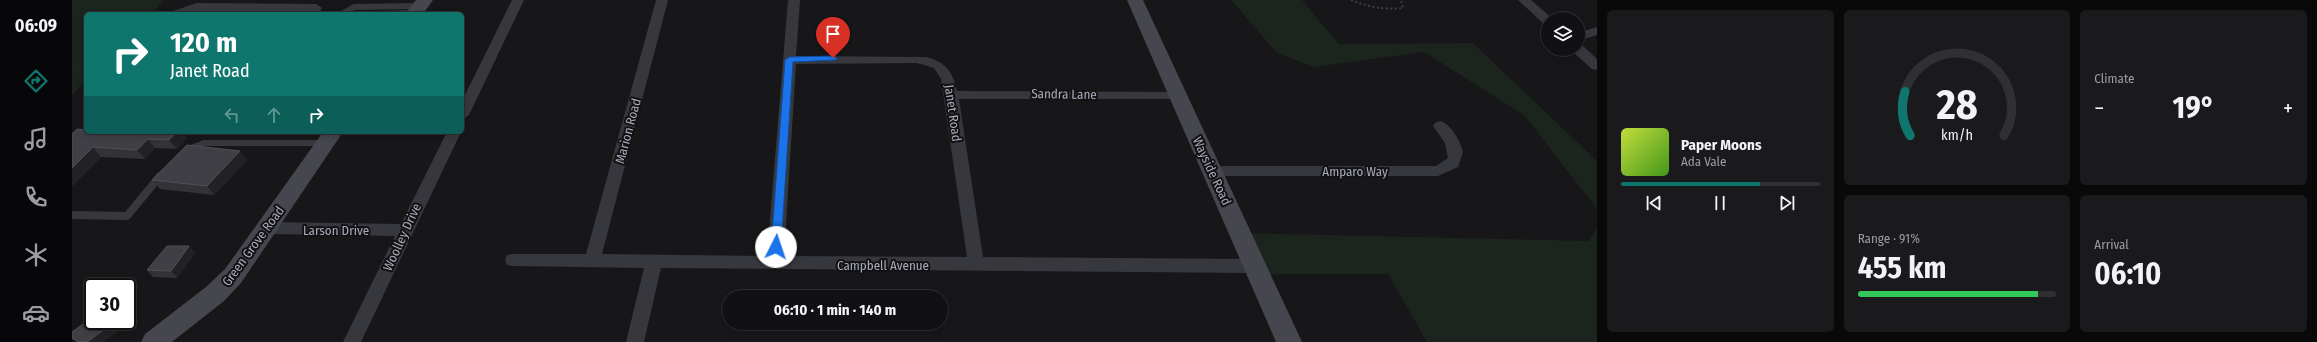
<!DOCTYPE html>
<meta charset="utf-8">
<style>
:root{--surface:#111013;--page:#1a191c;--text:#f1f3f6;--muted:#9c9da0;--line:#303033;--accent:#0f766e}
body{margin:0;font-family:"Fira Sans Condensed",sans-serif;background:var(--page);color:var(--text);height:100vh;display:flex;flex-direction:column;font-size:15px;white-space:nowrap}
*{box-sizing:border-box;margin:0}
p{font-size:13px;color:var(--muted)}
.icon{flex:none;width:22px;height:22px;fill:none;stroke:currentColor;stroke-width:2;stroke-linecap:round;stroke-linejoin:round}
.map{position:relative;flex:1;overflow:hidden}
.side{display:flex;flex-direction:column;gap:10px;padding:10px;background:#09090a;width:720px}
.side>*{flex:none}
.hud{position:absolute;left:12px;top:12px;width:380px;height:122px;border-radius:6px;box-shadow:0 2px 6px #0003,0 0 0 1px var(--line);background:#0f766e;color:#fff;overflow:hidden}
.controls{position:absolute;left:1469px;top:12px;display:grid;gap:8px}
.controls a{display:grid;place-items:center;width:44px;height:44px;border-radius:50%;background:var(--surface);box-shadow:0 2px 6px #0003,0 0 0 1px var(--line);font-size:20px}
.speed{position:absolute;left:12px;top:278px;display:flex;gap:8px;font-size:20px;font-weight:700;text-align:center}
.speed>*{display:grid;place-content:center;width:52px;height:52px;border-radius:50%;background:var(--surface);box-shadow:0 2px 6px #0003,0 0 0 1px var(--line);line-height:1}
.speed .limit{border:2px solid #111;border-radius:6px;background:#fff;color:#111}
.pin{position:absolute;display:grid;place-items:center;width:34px;height:34px;color:#fff;margin:-41px -17px;border-radius:50% 50% 50% 0;rotate:-45deg;box-shadow:0 0 4px #0007}
.pin .icon{rotate:45deg}
.me{position:absolute;width:44px;margin:-22px;rotate:4deg;stroke-linejoin:round;filter:drop-shadow(0 0 3px #0008)}
.turn{display:flex;align-items:center;gap:14px;height:84px;padding:0 20px;font-size:18px}
.turn .icon{width:52px;height:52px;stroke-width:2.5}
.turn b{display:block;font-size:28px;line-height:34px}
.lanes{display:flex;align-items:center;height:38px;padding:0 20px;background:#0003;justify-content:center;gap:20px;direction:ltr}
.lanes .off{opacity:.35}
.big{font-size:30px;font-weight:700;line-height:1.1}
.side .card{flex:1;display:flex;flex-direction:column;justify-content:center;gap:6px;min-width:0;padding:0 14px;border-radius:6px;background:var(--page)}
.side .dial{align-items:center;gap:0}
.dial svg{height:104px;overflow:visible;fill:none;stroke:var(--line);stroke-width:7;stroke-linecap:round;text-anchor:middle}
.dial text{fill:var(--text);stroke:none}
.song{display:flex;align-items:center;gap:12px}
.cover{width:48px;height:48px;border-radius:6px;background:linear-gradient(135deg,hsl(70 70% 55%),hsl(100 70% 35%))}
.played{height:4px;border-radius:2px;background:linear-gradient(90deg,var(--accent) 70%,var(--line) 70%)}
.keys{display:flex;justify-content:space-around;direction:ltr}
.heat{display:flex;justify-content:space-between;align-items:center;font-size:22px;direction:ltr}
.charge{height:6px;border-radius:3px;background:linear-gradient(90deg,#34c759 91%,var(--line) 0)}
.side .tiles{flex:1;display:grid;gap:10px;grid-template-columns:repeat(3,1fr)}
.card:first-child{grid-row:span 2}
.trip{position:absolute;left:650px;top:290px;width:226px;height:40px;border-radius:20px;background:var(--surface);box-shadow:0 2px 6px #0003,0 0 0 1px var(--line);font-weight:700;line-height:40px;text-align:center}
main{display:flex;flex:1;min-height:0}
.dock{display:flex;flex-direction:column;width:72px;justify-content:space-around;align-items:center;background:#070608;color:var(--muted)}
.dock .icon{width:28px;height:28px}
.dock .active{color:var(--accent)}
.dock b{font-size:18px;color:var(--text)}
.map>svg:first-child{display:block}
.green{fill:#1c241e}
.lines{fill:none;stroke-linecap:round;stroke-linejoin:round}
.path{stroke:#3d3f45;stroke-width:2;stroke-dasharray:2 2.5;stroke-linecap:butt}
.lane-far1{stroke:#37383e;stroke-width:6}
.lane{stroke:#37383e;stroke-width:8}
.street{fill:#37383e;fill-rule:evenodd}
.secondary{fill:#45464e;fill-rule:evenodd}
.wall{fill:#333237}
.shaded-wall{fill:#222125}
.building{fill:#3f3f45;stroke:#505057}
.route{fill:#1a73e8;stroke:#114b97}
.labels{text-anchor:middle;dominant-baseline:central;stroke-width:4;stroke-linejoin:round;paint-order:stroke}
.street-label{font-size:13px;fill:#a8acb9;stroke:#121114}
</style>
<main>
<nav class="dock">
<b>06:09</b>
<svg class="icon active" aria-label="directions" viewBox="0 0 24 24"><path d="M12 3l9 9-9 9-9-9zM9 14v-3h6M13 9l2 2-2 2"/></svg>
<svg class="icon" aria-label="music" viewBox="0 0 24 24"><path d="M9 18V5l10-2v13"/><circle cx="6" cy="18" r="3"/><circle cx="16" cy="16" r="3"/></svg>
<svg class="icon" aria-label="phone" viewBox="0 0 24 24"><path d="M5 4h4l2 5-3 2q2 4 5 5l2-3 5 2v4C11 20 4 13 5 4z"/></svg>
<svg class="icon" aria-label="climate" viewBox="0 0 24 24"><path d="M12 3v18M4 7l16 10M4 17L20 7"/></svg>
<svg class="icon" aria-label="car" viewBox="0 0 24 24"><path d="M5 17H2v-5l4-1 3-4h7l3 4 3 1v5h-3M9 17h6M6 11h13"/><circle cx="7" cy="17" r="2"/><circle cx="17" cy="17" r="2"/></svg>
</nav>
<div class="map">
<svg width="1525" height="342" viewBox="0 0 1525 342">
<rect width="100%" height="100%" fill="#171619"/>
<path class="green" d="M0,0H92L80,14H14V80L0,95Z
M1159,0H1230L1267,44L1401,43L1525,161V209L1452,115L1352,52L1242,67L1205,53Z
M1525,227V342H1355L1316,274H1180L1162,233L1517,241Z"/>
<g class="lines">
<path class="path" d="M1279,0C1296,7 1312,10 1331,8L1329,0"/>
<path class="lane-far1" d="M270,14L282,7L348,6
M305,14L343,13
M117,149L132,143H251"/>
<path class="lane" d="M0,215L55,216L88,176"/>
<path class="street" d="M440,0H452L397,115L390,120V101Z
M584,0H596L530,254L695,256L716,0H728L724,56L854,57C873,62 881,71 885,91L1110,92L1112,95L1105,99H887L911,257L1181,259L1187,261L1189,266L1187,271L1181,273L589,268L572,342H554L572,268L441,266L435,265L433,260L435,255L441,254H514ZM845,63L862,68L869,79L895,257L712,256L724,64Z
M1446,0H1459L1481,19H1476V25L1472,24Z
M125,3L244,4L250,8L246,14H234L236,12L126,11L117,14H99L101,11Z
M1525,27V35L1506,41V33Z
M1506,45L1511,46L1525,59V70L1520,69L1501,52L1500,49H1506Z
M1368,121C1379,124 1389,142 1391,152L1386,167L1366,176H1140L1135,175L1132,171L1135,167L1140,166H1364L1376,158L1373,143L1361,126L1363,123Z
M375,132H389L289,342H271L323,236L195,234L189,232L187,228L189,224L195,222L329,224Z"/>
<path class="secondary" d="M344,0H361L351,14H333Z
M1055,0H1071L1230,342H1204Z
M251,132H271L169,283L152,301L100,342H69L73,334L134,287L153,269Z"/>
</g>
<path class="wall" d="M14,132H111L115,138L105,149L83,148L73,159L29,157L0,186Z
M175,160L142,195L88,189L80,180Z
M117,246L123,253L105,278L81,277L75,270Z"/>
<path class="shaded-wall" d="M0,65L3,68L0,70Z
M105,132H111L115,138L105,149L97,140Z
M76,139L83,148L73,159L65,150Z
M21,147L29,157L0,186V168Z
M168,151L175,160L142,195L135,186Z
M117,246L123,253L105,278L99,271Z
M55,316L60,321L31,342H15L44,321H55Z"/>
<path class="building" d="M5,129L14,130V132H105L97,140L76,139L65,150L21,147L0,168V134Z
M115,145L168,151L135,186L80,180Z
M95,246H117L99,271L75,270Z
M21,317V321H44L15,342H6L0,338V332Z"/>
<path class="route" d="M761,56L765,58L764,60L721,62L709,247L704,251L699,247L713,60L717,57Z"/>
<g class="labels">
<g class="street-label">
<text transform="translate(992 94) rotate(1)">Sandra Lane</text>
<text transform="translate(881 113) rotate(82)">Janet Road</text>
<text transform="translate(556 131) rotate(-75)">Marion Road</text>
<text transform="translate(1140 171) rotate(65)">Wayside Road</text>
<text x="1283" y="171">Amparo Way</text>
<text x="264" y="230">Larson Drive</text>
<text transform="translate(330 237) rotate(-65)">Woolley Drive</text>
<text transform="translate(181 246) rotate(-54)">Green Grove Road</text>
<text x="811" y="265">Campbell Avenue</text>
</g>
</g>
</svg>
<div class="controls">
<a><svg class="icon" aria-label="layers" viewBox="0 0 24 24"><path d="M12 4l9 5-9 5-9-5zM3 14l9 5 9-5"/></svg></a>
</div>
<div class="speed"><div class="limit">30</div></div>
<div class="pin" style="left:761px;top:58px;background:#d93025"><svg class="icon" aria-label="arrive" viewBox="0 0 24 24"><path d="M6 21V4h12l-3 4 3 4H6"/></svg></div>
<svg class="me" style="left:704px;top:247px" viewBox="-20 -20 40 40"><circle r="19" fill="#fff"/><path d="M0-13L10 11 0 6-10 11z" fill="#1a73e8"/></svg>
<div class="trip">06:10 · 1 min · 140 m</div>
<div class="hud">
<div class="turn"><svg class="icon" aria-label="right" viewBox="0 0 24 24"><path d="M7 20v-9h11M14 6l5 5-5 5"/></svg><div><b>120 m</b>Janet Road</div></div>
<div class="lanes"><svg class="icon off" aria-label="left" viewBox="0 0 24 24"><path d="M17 20v-9H6M10 6l-5 5 5 5"/></svg><svg class="icon off" aria-label="ahead" viewBox="0 0 24 24"><path d="M12 20V5M6 11l6-6 6 6"/></svg><svg class="icon" aria-label="right" viewBox="0 0 24 24"><path d="M7 20v-9h11M14 6l5 5-5 5"/></svg></div>
</div>
</div>
<section class="side">
<div class="tiles">
<div class="card">
<div class="song"><i class="cover"></i><div><b>Paper Moons</b><p>Ada Vale</p></div></div>
<div class="played"></div>
<div class="keys"><svg class="icon" aria-label="previous" viewBox="0 0 24 24"><path d="M18 5L8 12l10 7zM5 5v14"/></svg><svg class="icon" aria-label="pause" viewBox="0 0 24 24"><path d="M8 5v14M16 5v14"/></svg><svg class="icon" aria-label="next" viewBox="0 0 24 24"><path d="M6 5l10 7-10 7zM19 5v14"/></svg></div>
</div>
<div class="card dial"><svg viewBox="0 0 100 80">
<path d="M14 69A42 42 0 1 1 86 69"/>
<path d="M14 69A42 42 0 0 1 10 35" stroke="#0f766e"/>
<text x="50" y="56" font-size="32" font-weight="700">28</text>
<text x="50" y="72" font-size="11">km/h</text>
</svg></div>
<div class="card"><p>Climate</p>
<div class="heat"><a>−</a><b class="big">19°</b><a>+</a></div>
</div>
<div class="card"><p>Range · 91%</p><b class="big">455 km</b><div class="charge"></div></div>
<div class="card"><p>Arrival</p><b class="big">06:10</b></div>
</div>
</section>
</main>
